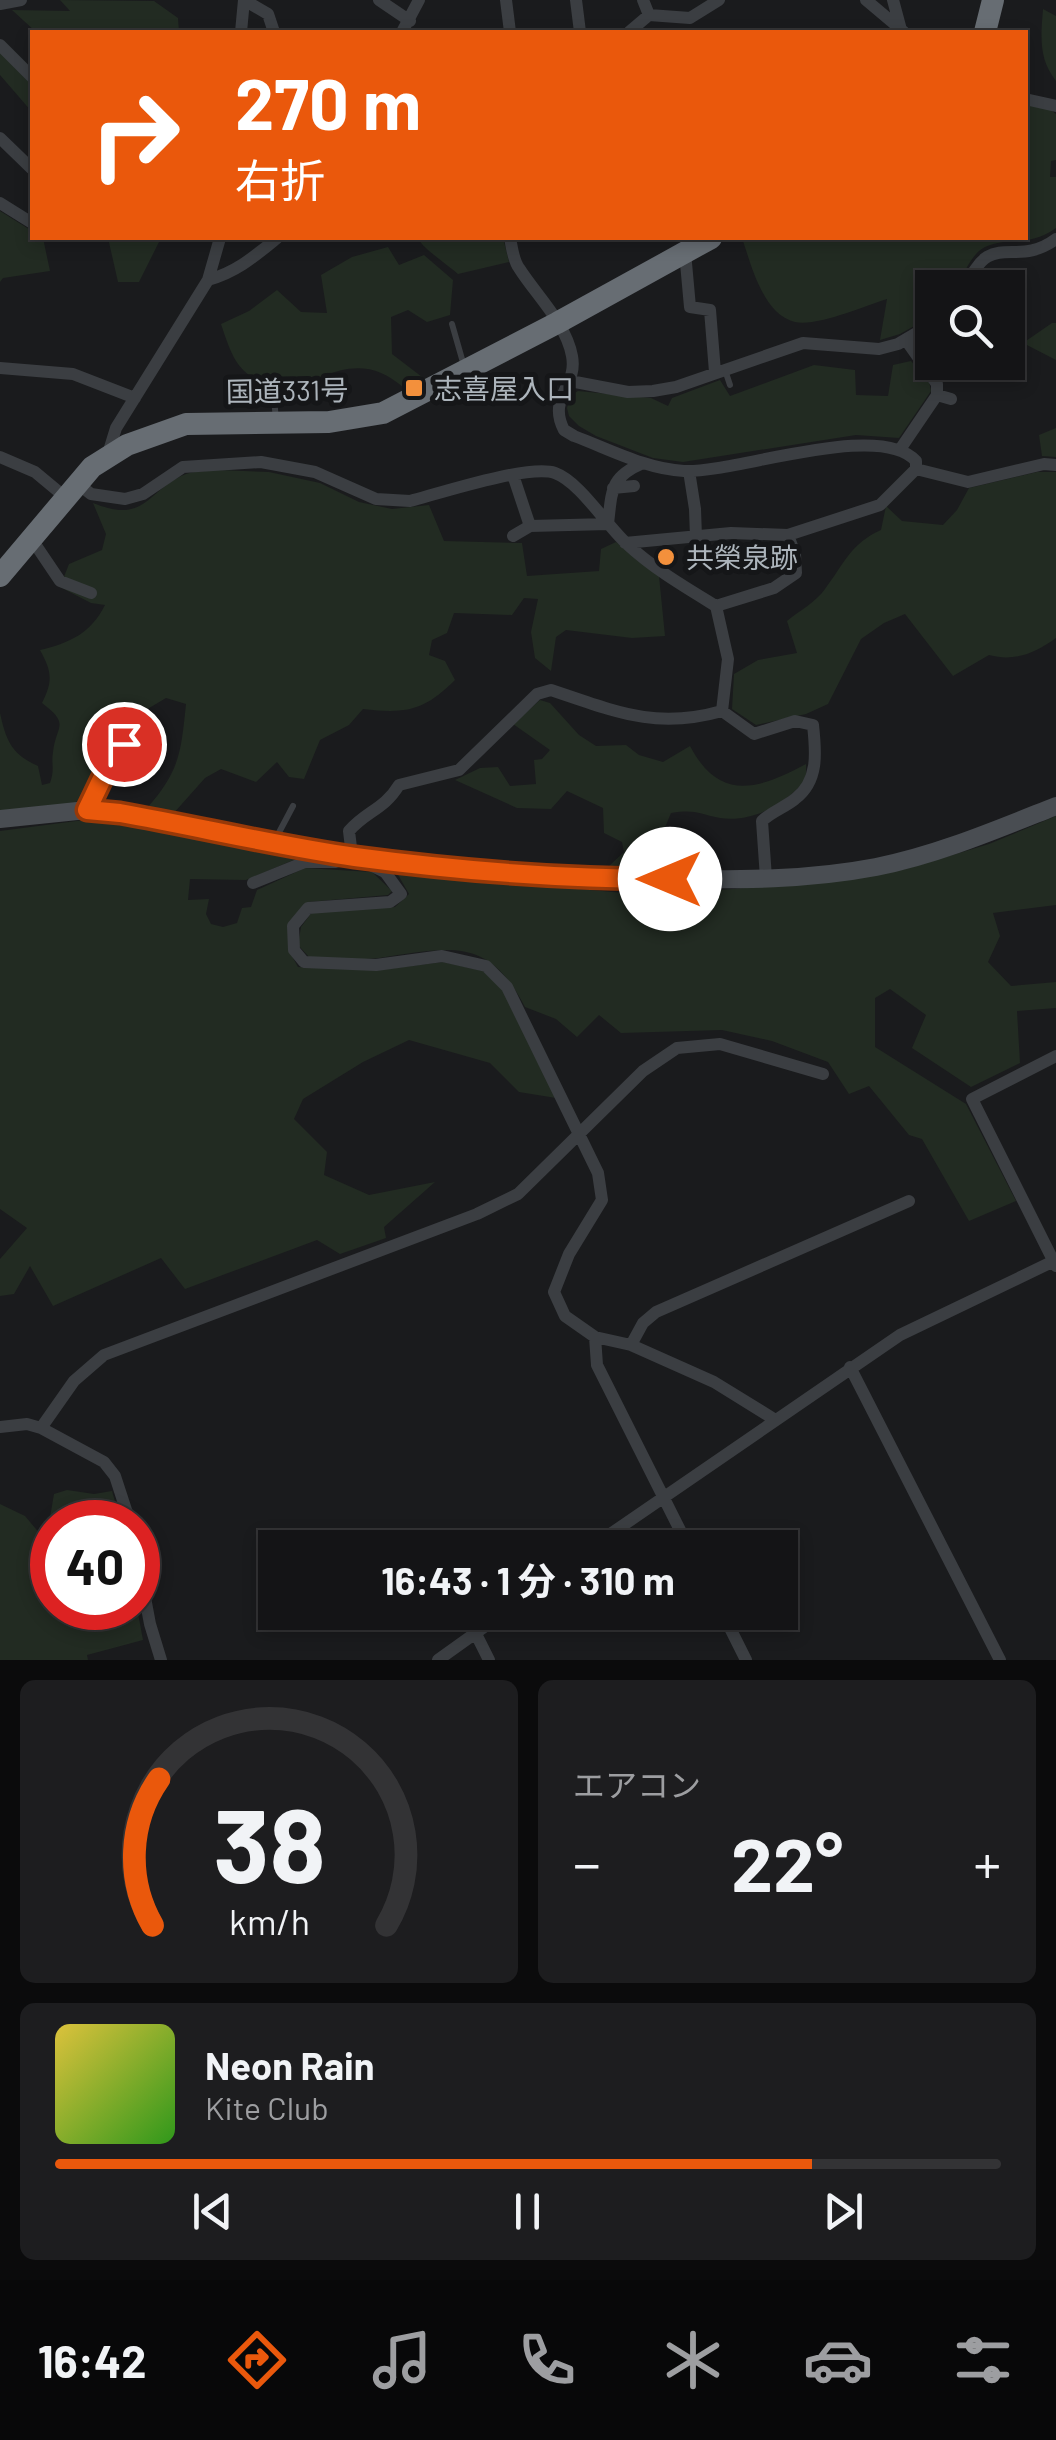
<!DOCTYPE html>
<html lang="ja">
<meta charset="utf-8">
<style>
:root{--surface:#141416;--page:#1d1d1f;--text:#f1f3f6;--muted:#9d9ea1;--line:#333335;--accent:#ea580c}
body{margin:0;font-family:Barlow,"Noto Sans JP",sans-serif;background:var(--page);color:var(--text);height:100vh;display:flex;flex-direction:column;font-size:38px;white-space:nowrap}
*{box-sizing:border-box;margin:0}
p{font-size:32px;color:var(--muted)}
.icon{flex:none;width:55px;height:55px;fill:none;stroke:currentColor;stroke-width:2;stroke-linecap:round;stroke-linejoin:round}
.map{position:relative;height:1660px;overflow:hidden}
.sheet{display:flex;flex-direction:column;gap:20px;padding:20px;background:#0b0b0c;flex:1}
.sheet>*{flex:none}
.hud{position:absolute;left:30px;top:30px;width:998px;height:210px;border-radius:0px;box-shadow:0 5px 15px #0003,0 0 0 2px var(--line);background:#ea580c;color:#fff;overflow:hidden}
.controls{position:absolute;left:915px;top:270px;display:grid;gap:20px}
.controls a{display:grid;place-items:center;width:110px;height:110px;border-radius:0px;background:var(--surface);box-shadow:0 5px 15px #0003,0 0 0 2px var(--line);font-size:50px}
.speed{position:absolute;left:30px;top:1500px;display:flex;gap:20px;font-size:50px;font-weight:700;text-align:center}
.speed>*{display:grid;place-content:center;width:130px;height:130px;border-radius:50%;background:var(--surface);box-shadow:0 5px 15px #0003,0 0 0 2px var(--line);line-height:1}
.speed .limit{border:15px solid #d22;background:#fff;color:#111}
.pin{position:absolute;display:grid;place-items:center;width:85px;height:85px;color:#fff;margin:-42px;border:5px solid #fff;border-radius:50%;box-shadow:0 2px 10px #0007}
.me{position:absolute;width:110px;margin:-55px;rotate:270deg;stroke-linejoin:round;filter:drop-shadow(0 0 8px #0008)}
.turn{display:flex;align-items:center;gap:35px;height:210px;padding:0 40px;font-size:45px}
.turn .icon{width:130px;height:130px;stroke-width:2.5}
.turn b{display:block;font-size:70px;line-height:85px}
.big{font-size:75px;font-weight:700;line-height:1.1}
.sheet .tile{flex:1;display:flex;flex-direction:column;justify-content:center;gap:15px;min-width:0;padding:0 35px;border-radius:15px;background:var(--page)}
.sheet .dial{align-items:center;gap:0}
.dial svg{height:260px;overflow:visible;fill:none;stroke:var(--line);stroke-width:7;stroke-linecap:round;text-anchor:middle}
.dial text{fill:var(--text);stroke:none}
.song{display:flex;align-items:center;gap:30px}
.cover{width:120px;height:120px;border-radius:15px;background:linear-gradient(135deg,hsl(50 70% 55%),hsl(110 70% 35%))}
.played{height:10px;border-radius:5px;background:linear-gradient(90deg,var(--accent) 80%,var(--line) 80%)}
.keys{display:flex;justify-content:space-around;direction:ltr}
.heat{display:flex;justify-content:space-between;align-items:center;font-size:55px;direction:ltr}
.sheet .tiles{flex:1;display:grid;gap:20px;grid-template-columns:1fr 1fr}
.tile:last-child{grid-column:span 2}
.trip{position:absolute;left:258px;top:1530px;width:540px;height:100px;border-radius:0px;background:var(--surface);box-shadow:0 5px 15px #0003,0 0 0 2px var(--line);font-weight:700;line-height:100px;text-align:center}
.dock{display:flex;height:160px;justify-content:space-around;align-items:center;background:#080809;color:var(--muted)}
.dock .icon{width:70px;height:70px}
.dock .current{color:var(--accent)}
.dock b{font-size:45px;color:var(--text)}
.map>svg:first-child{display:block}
.green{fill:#222b22}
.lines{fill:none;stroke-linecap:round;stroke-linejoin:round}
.lane{stroke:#3b3e42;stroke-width:6}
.street{stroke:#3b3e42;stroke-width:12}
.secondary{stroke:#494d52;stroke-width:18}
.highway{stroke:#676d73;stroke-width:22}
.route-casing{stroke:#983908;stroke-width:25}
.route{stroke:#ea580c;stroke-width:18}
.poi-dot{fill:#f3903c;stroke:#151618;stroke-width:4}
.labels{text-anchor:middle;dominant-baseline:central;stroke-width:10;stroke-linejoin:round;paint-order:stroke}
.poi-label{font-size:28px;fill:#adb5bc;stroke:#151618;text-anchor:start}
.street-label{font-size:28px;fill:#adb5bc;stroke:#151618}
</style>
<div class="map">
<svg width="1056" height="1660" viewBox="0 0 1056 1660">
<rect width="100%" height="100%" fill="#1a1b1d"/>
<path class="green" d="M60,0L154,1L178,18L179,32H36L12,10L70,11Z
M1043,9L1056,16V81C1038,58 1041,36 1043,9Z
M0,50L32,85V112L0,75Z
M1025,105L1047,107L1056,114V160L1051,161L1050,177H1056V228C1028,248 1009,236 985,247C971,254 964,274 957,287L932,288V316L900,334L880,340L887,299C865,306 816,327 795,322C763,315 751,264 742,238H1025Z
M0,211L32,231V238H43L50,271L3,278L0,282Z
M108,238H161L139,282H118Z
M418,238H503L509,262L458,274C448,265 422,248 418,238Z
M388,247L399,265L424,255L453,280L450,315L427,322L408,310L391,317L392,354L426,380L405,389C363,350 328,374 284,394C241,374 236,370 221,324L249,311L277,290L301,312L327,313L321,275L352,257Z
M1052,323H1056V360L1023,343Z
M911,361L929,381L931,391L899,438L856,435L683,462L653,458L596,436L579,426L569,416L567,408L571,395L578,391L651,398L668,406L672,398L720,380L730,396L814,365L855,370L856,395L888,396L893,365Z
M1056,428V457L1042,456L1039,435Z
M218,470L269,472L320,483L359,502L392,509L429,505L444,541L522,543L527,576L599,571L601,549L616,542L659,576L665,636L632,638L566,630L556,637L551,671L535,658L531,632L538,599L524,598L512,615L454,613L447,633L432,640L429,655L445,661L455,680C424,711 406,714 363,709L349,725L320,740L304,779L289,777L277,762L256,782L221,769L205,778L173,814L147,808C180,771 181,752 186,704L166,698L124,723L78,804L0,811V713C6,740 11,754 38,766L42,785L50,783C55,769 51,765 53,752C56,725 71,725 42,703C53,681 52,672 40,650C70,643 91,633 105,605L91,603L60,587L69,564L102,550L106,534L93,503C147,525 146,490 186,474C195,471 208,471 218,470Z
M1037,472H1056V638C1035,653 1015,662 989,655L953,676L905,614L884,623L861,639L828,704L806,714L756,725L732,709L734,674L758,660L797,653L787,621C799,611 816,602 825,589C844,564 851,543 881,530L886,506L902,521L943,525L957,510L969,488Z
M540,700L550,703L579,735L596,746L626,745L639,755L663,762L690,746C720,803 759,789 806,764V779C786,804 753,823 720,818C698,814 696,809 671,813L657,847L633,868L609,866L624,852L622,842L604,833L603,808L567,791L551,809L517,808L455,780L480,768L498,767L510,786L536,784L534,760L542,759L550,750L513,724Z
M1056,816V905L993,913L1000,936L988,962L1011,986L1056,982V1008L1017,1011L1020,1063L971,1087L912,1048L926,1015L890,989L875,998V1047L966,1104L1016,1201L969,1221L922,1139L909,1135L869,1086L849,1094L828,1062L772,1041L722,1030L621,1033L599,1015L577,1037L556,1019L525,1007C488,935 449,948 379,958C356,961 331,957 309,957L298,945L301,927L313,911L395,907L409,894L397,873L647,895L829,882L906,869L989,844Z
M84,820L175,829L303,856L246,880L190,879L188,900L209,899L206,914L211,924L223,927L237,923L242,908L251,907L257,890L305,868L372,872L392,891L388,895L308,902L288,949L298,967L379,970L443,962L483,971L503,990L556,1098L519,1092L490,1063L409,1040L363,1062L303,1099L294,1119L327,1152L324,1175L369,1195L435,1182L384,1227L386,1238L340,1254L317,1240L185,1289L161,1258L53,1306L30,1266L14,1294L0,1296V1259L27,1228L0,1209V831Z
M67,1490L94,1494L112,1491L121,1522H52V1608H137L143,1640L87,1655L88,1660H0V1504L25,1516L46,1541L54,1494Z"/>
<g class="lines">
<path class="lane" d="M452,324L464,366
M725,370L730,385
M273,387L276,420
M275,840L293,806"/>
<path class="street" d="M244,0L268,14L274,32
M379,0L410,21
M506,0L510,32
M576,0L580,32
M866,0L904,32
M893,0L900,26
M0,4L21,0
M649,15L690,18L719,0
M241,32L244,0
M402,32L419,0
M629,32L649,15L643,0
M0,45L32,77
M1025,99L1056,106
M0,138L32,169
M0,203L32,223
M510,238C512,247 513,260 519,268C536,295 566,323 572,356C578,387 547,397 564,430L574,436C609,449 646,469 684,471C736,473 880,420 916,461V469L880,505L788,535L731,533L625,543
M685,252L690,307L710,310L715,372
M208,280C237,272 255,256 277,238
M966,288C990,227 1014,270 1056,239
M0,368L73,374L135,398
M570,381L628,392L653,391L676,387L803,343L879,349L898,344L932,324
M937,395L951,399
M901,448L937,395V384L906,340
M108,454L116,428L208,280L220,238
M0,457L35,472L65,497
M916,469L968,482L1044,464L1056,465
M689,471L695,509L696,537
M513,475L530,526
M77,483L91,494L125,499L143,494L183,467L261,462L315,472L376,499L410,501C440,493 529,464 555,473C580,482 606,525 627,544C654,569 685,587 716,606L728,659L722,711C655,730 614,711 551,690L537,694L459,770L399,785C384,810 366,811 349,831L352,856
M613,488L634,486
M513,536L530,526L608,524C612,490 610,477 643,463
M31,538L60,581L91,593
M716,606L774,588L796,573L795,554L788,535
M722,711L754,734L795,721L813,725C816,752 819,781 795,799C784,808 772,811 762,821L766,878
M87,810C102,779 115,752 143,729
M253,883L305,862H335L352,856L385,872L401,894L390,902L308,908L293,926L294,950L304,962L376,965L442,956L486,966L507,987L598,1173L602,1200L569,1254L554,1292L565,1316L595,1337L631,1345L714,1382L774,1419
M1056,1056L972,1099L1056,1266
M595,1337L597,1365L689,1548
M631,1345L643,1323L656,1312L909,1201
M850,1367L1000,1660
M0,1427L27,1424L41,1428L104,1462L115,1476L130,1522
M41,1428L74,1381L104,1355L477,1214L518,1194L643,1071L677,1048L720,1044L823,1074
M590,1548L900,1335L1054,1261
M138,1560L150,1624L161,1660
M722,1612L746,1660
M476,1634L489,1660
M438,1660L505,1612"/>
<path class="secondary" d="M0,819L87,810L121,813C198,827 275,844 352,856C458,872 565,879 671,879C740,880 808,880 876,867C937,855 998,829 1056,806"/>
<path class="highway" d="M985,32L993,0
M0,576L92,467L127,445L186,424L329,422L383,413L557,323L711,238"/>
</g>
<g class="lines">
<g class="route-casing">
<path id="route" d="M124,744L109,764L87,810L120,813C199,827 277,846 355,857C460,871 565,879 670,879"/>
</g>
<use href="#route" class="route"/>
</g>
<g class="poi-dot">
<rect x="404" y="378" width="20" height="20" rx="5"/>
<circle cx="666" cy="557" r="10"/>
</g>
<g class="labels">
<g class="poi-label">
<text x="434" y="388">志喜屋入口</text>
<text x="686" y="557">共榮泉跡</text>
</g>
<g class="street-label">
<text transform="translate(287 390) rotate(-1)">国道331号</text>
</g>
</g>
</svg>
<div class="controls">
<a><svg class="icon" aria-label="search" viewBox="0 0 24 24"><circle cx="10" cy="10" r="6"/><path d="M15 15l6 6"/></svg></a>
</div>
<div class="speed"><div class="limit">40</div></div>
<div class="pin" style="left:124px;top:744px;background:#d93025"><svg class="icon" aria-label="arrive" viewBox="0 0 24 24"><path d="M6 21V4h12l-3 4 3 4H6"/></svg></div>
<svg class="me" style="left:670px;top:879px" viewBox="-20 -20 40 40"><circle r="19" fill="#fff"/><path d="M0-13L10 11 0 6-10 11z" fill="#ea580c"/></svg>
<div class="trip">16:43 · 1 分 · 310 m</div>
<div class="hud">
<div class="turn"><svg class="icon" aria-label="right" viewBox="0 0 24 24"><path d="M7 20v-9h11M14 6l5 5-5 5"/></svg><div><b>270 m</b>右折</div></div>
</div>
</div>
<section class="sheet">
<div class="tiles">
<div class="tile dial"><svg viewBox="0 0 100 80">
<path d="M14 69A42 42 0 1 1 86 69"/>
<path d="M14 69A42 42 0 0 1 16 24" stroke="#ea580c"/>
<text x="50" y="56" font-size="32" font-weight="700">38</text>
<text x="50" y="72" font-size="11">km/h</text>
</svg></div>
<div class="tile"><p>エアコン</p>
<div class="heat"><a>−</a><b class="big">22°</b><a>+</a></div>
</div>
<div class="tile">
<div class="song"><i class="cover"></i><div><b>Neon Rain</b><p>Kite Club</p></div></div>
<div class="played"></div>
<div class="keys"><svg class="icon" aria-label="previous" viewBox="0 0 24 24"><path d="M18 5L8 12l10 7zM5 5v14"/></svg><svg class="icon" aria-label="pause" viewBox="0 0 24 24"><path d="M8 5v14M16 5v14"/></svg><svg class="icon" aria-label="next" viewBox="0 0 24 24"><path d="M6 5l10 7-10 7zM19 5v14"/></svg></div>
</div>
</div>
</section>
<nav class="dock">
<b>16:42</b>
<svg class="icon current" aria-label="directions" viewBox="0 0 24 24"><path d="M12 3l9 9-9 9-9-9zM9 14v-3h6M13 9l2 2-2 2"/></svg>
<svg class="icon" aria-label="music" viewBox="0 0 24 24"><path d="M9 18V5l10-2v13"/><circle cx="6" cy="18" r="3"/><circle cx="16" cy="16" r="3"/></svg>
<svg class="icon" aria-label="phone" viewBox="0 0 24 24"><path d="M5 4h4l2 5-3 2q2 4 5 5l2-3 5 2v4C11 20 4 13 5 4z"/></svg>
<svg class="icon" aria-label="climate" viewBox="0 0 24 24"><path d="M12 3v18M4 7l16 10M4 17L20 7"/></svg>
<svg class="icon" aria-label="car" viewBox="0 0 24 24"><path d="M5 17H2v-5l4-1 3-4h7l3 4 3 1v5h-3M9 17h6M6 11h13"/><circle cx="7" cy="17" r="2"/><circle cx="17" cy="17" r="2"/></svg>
<svg class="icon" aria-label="filters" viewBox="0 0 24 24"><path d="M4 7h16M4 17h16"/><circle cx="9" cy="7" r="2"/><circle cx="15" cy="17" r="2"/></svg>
</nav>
